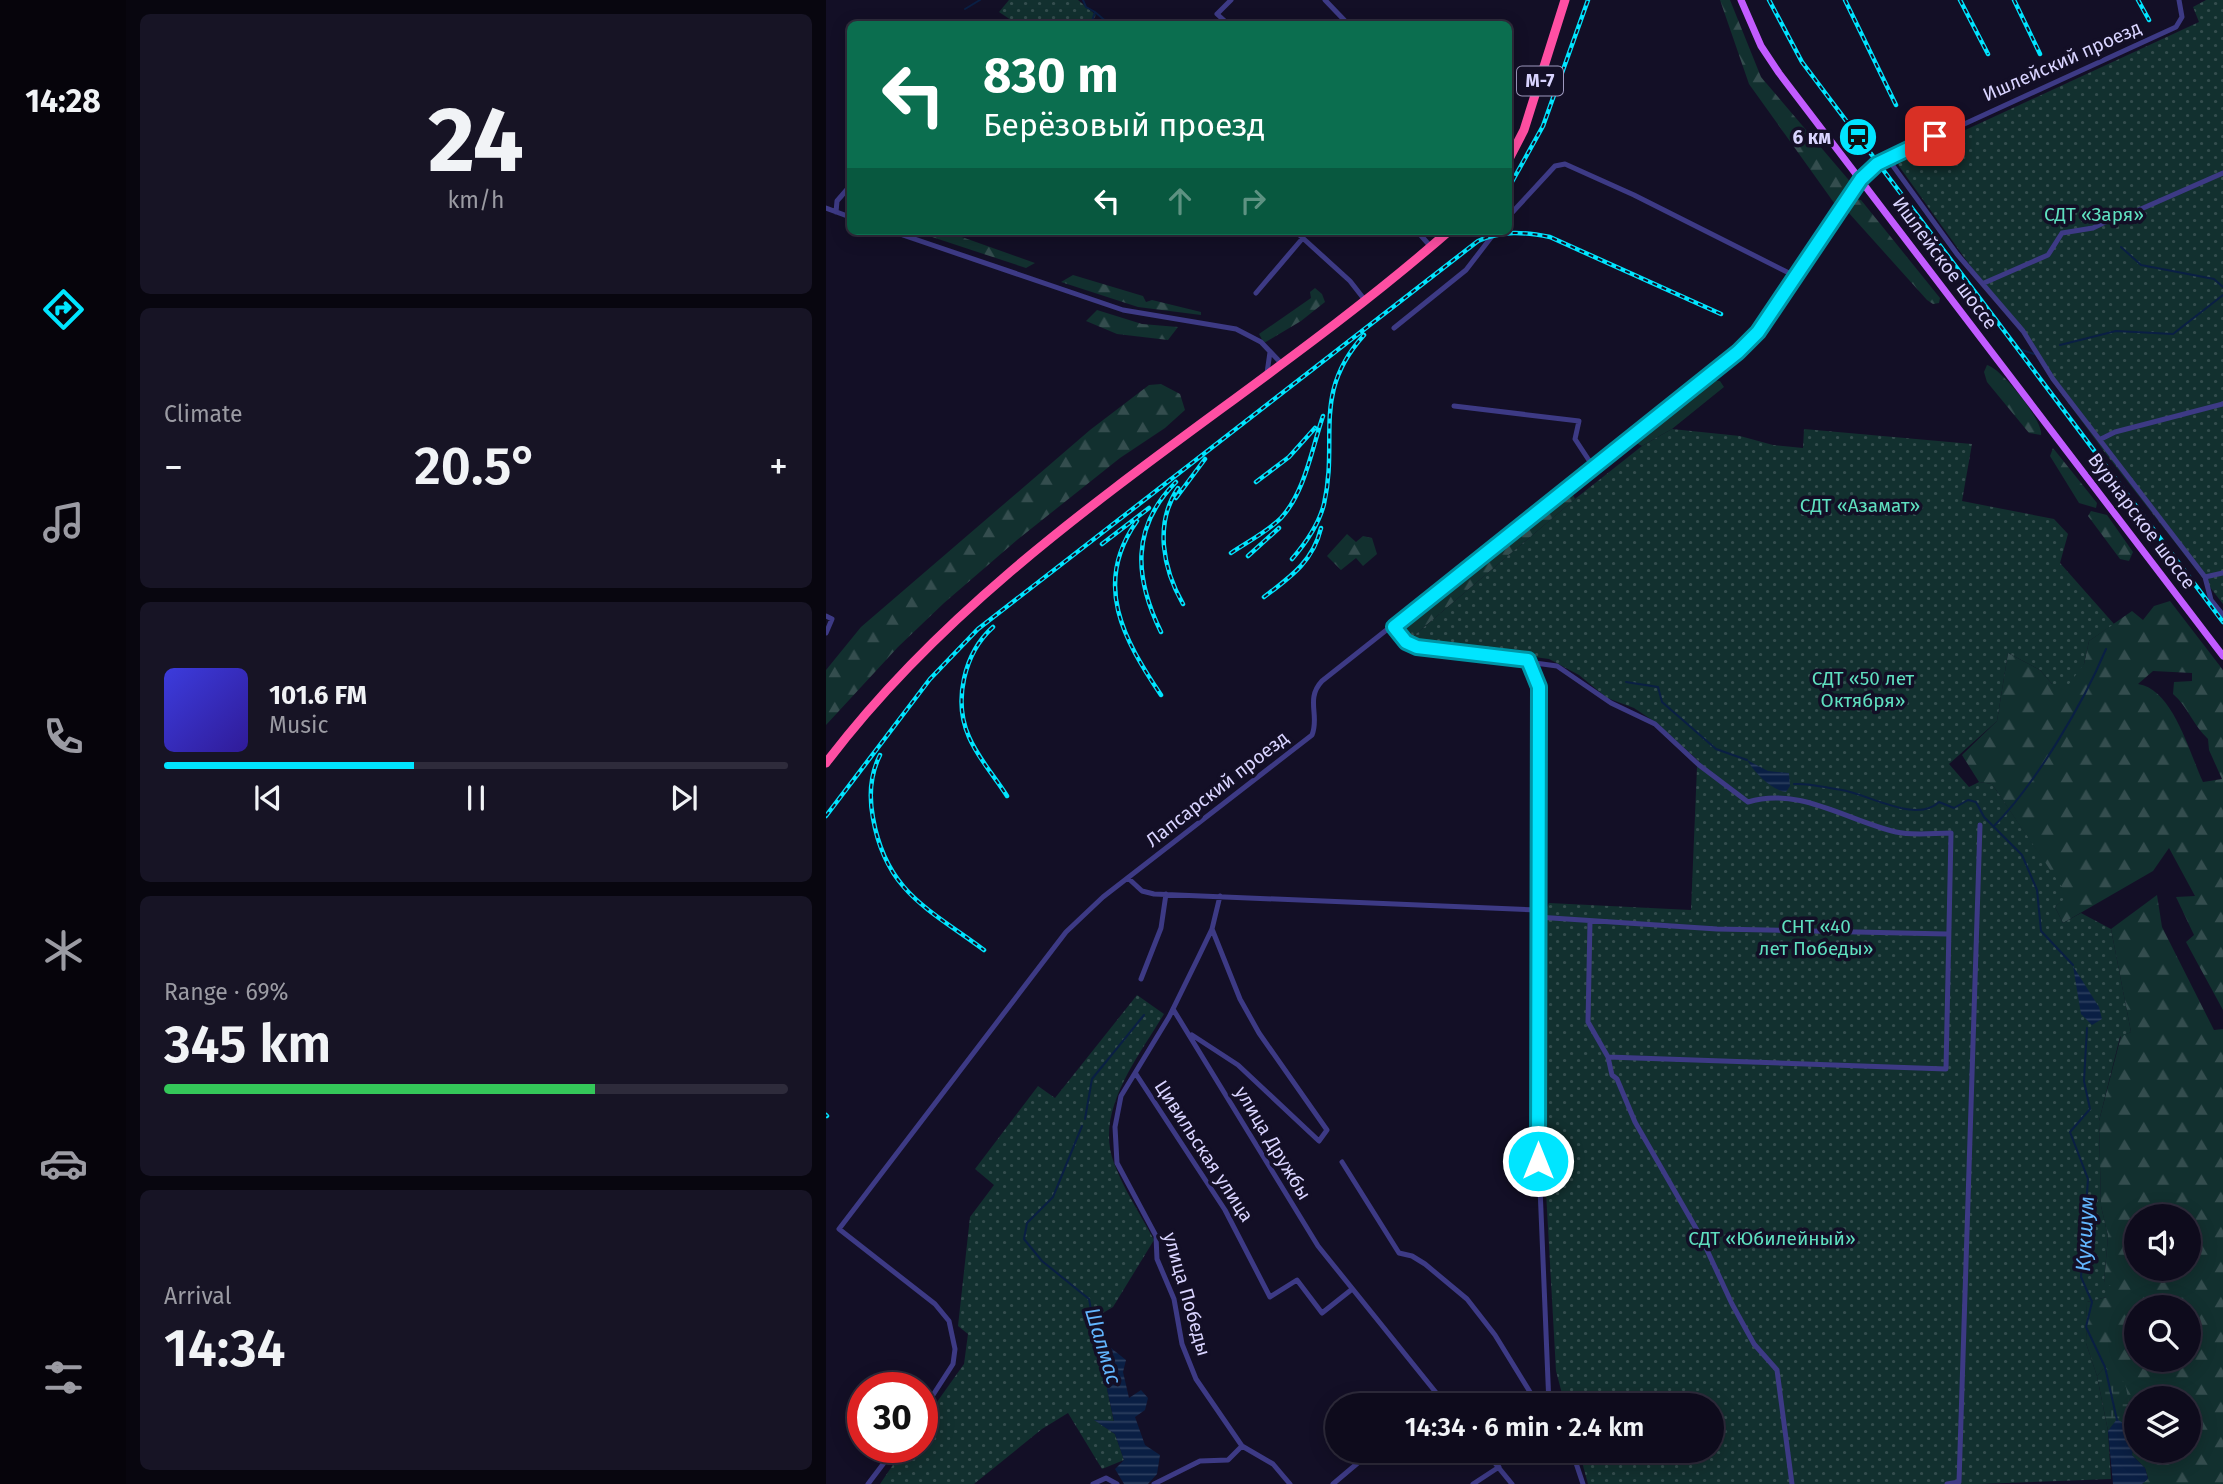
<!DOCTYPE html>
<meta charset="utf-8">
<style>
:root{--surface:#0e0b1c;--page:#171425;--text:#f1f3f6;--muted:#9b9ba3;--line:#2e2b3b;--accent:#00e5ff}
body{margin:0;font-family:"Fira Sans",sans-serif;background:var(--page);color:var(--text);height:100vh;display:flex;flex-direction:column;font-size:26px;white-space:nowrap}
*{box-sizing:border-box;margin:0}
p{font-size:23px;color:var(--muted)}
.icon{flex:none;width:38px;height:38px;fill:none;stroke:currentColor;stroke-width:2;stroke-linecap:round;stroke-linejoin:round}
.map{position:relative;flex:1;overflow:hidden}
.panel{display:flex;flex-direction:column;gap:14px;padding:14px;background:#08060f;width:700px}
.panel>*{flex:none}
.hud{position:absolute;left:21px;top:21px;width:665px;height:214px;border-radius:10px;box-shadow:0 4px 18px #0003,0 0 0 2px var(--line);background:#0b6e4f;color:#fff;overflow:hidden}
.tools{position:absolute;left:1298px;top:1204px;display:grid;gap:14px}
.tools a{display:grid;place-items:center;width:77px;height:77px;border-radius:50%;background:var(--surface);box-shadow:0 4px 18px #0003,0 0 0 2px var(--line);font-size:35px}
.speed{position:absolute;left:21px;top:1372px;display:flex;gap:14px;font-size:35px;font-weight:700;text-align:center}
.speed>*{display:grid;place-content:center;width:91px;height:91px;border-radius:50%;background:var(--surface);box-shadow:0 4px 18px #0003,0 0 0 2px var(--line);line-height:1}
.speed .limit{border:10px solid #d22;background:#fff;color:#111}
.pin{position:absolute;display:grid;place-items:center;width:60px;height:60px;color:#fff;margin:-30px;border-radius:14px;box-shadow:0 4px 10px #0006}
.me{position:absolute;width:77px;margin:-38px;rotate:0deg;stroke-linejoin:round;filter:drop-shadow(0 0 5px #0008)}
.turn{display:flex;align-items:center;gap:24px;height:147px;padding:0 21px;font-size:32px}
.turn .icon{width:91px;height:91px;stroke-width:2.5}
.turn b{display:block;font-size:49px;line-height:60px}
.lanes{display:flex;align-items:center;height:66px;padding:0 21px;background:#0003;justify-content:center;gap:35px;direction:ltr}
.lanes .off{opacity:.35}
.big{font-size:52px;font-weight:600;line-height:1.1}
.panel .widget{flex:1;display:flex;flex-direction:column;justify-content:center;gap:10px;min-width:0;padding:0 24px;border-radius:10px;background:var(--page)}
.panel .dial{align-items:center;gap:0}
.dial b{font-size:91px;line-height:1}
.song{display:flex;align-items:center;gap:21px}
.cover{width:84px;height:84px;border-radius:10px;background:linear-gradient(135deg,hsl(240 70% 55%),hsl(250 70% 35%))}
.played{height:7px;border-radius:4px;background:linear-gradient(90deg,var(--accent) 40%,var(--line) 40%)}
.keys{display:flex;justify-content:space-around;direction:ltr}
.heat{display:flex;justify-content:space-between;align-items:center;font-size:38px;direction:ltr}
.charge{height:10px;border-radius:5px;background:linear-gradient(90deg,#34c759 69%,var(--line) 0)}
.trip{position:absolute;left:499px;top:1393px;width:399px;height:70px;border-radius:35px;background:var(--surface);box-shadow:0 4px 18px #0003,0 0 0 2px var(--line);font-weight:600;line-height:70px;text-align:center}
main{display:flex;flex:1;min-height:0}
.dock{display:flex;flex-direction:column;width:126px;justify-content:space-around;align-items:center;background:#06040b;color:var(--muted)}
.dock .icon{width:49px;height:49px}
.dock .selected{color:var(--accent)}
.dock b{font-size:32px;color:var(--text)}
.map>svg:first-child{display:block}
.grass{fill:#12302f}
.forest{fill:url(#forest-firs);fill-rule:evenodd}
.wetland{fill:url(#wetland-marsh)}
.park{fill:url(#park-dots)}
.water{fill:url(#water-rules)}
.lines{fill:none;stroke-linecap:round;stroke-linejoin:round}
.stream{stroke:#0a1f44;stroke-width:2}
.minor{stroke:#3d3a85;stroke-width:5}
.major{stroke:#c25bff;stroke-width:7}
.highway{stroke:#ff4fa3;stroke-width:9}
.rail-casing{stroke:#00e5ff;stroke-width:4.5}
.rail{stroke:#130f26;stroke-width:2;stroke-dasharray:5;stroke-linecap:butt}
.route-casing{stroke:#0095a6;stroke-width:18}
.route{stroke:#00e5ff;stroke-width:12}
.labels{text-anchor:middle;dominant-baseline:central;stroke-width:7;stroke-linejoin:round;paint-order:stroke}
.shield{fill:#130f26;stroke:#9e99be;stroke-width:2}
.shield-label{font-size:18px;font-weight:bold;fill:#d9d4ff}
.street-label{font-size:19px;fill:#d9d4ff;stroke:#130f26}
.poi-label{font-size:19px;font-weight:bold;fill:#d9d4ff;stroke:#130f26;text-anchor:end}
.park-label{font-size:19px;fill:#5fe0c0;stroke:#130f26}
.water-label{font-size:21px;font-style:italic;fill:#62b6ff;stroke:#130f26}
</style>
<main>
<nav class="dock">
<b>14:28</b>
<svg class="icon selected" aria-label="directions" viewBox="0 0 24 24"><path d="M12 3l9 9-9 9-9-9zM9 14v-3h6M13 9l2 2-2 2"/></svg>
<svg class="icon" aria-label="music" viewBox="0 0 24 24"><path d="M9 18V5l10-2v13"/><circle cx="6" cy="18" r="3"/><circle cx="16" cy="16" r="3"/></svg>
<svg class="icon" aria-label="phone" viewBox="0 0 24 24"><path d="M5 4h4l2 5-3 2q2 4 5 5l2-3 5 2v4C11 20 4 13 5 4z"/></svg>
<svg class="icon" aria-label="climate" viewBox="0 0 24 24"><path d="M12 3v18M4 7l16 10M4 17L20 7"/></svg>
<svg class="icon" aria-label="car" viewBox="0 0 24 24"><path d="M5 17H2v-5l4-1 3-4h7l3 4 3 1v5h-3M9 17h6M6 11h13"/><circle cx="7" cy="17" r="2"/><circle cx="17" cy="17" r="2"/></svg>
<svg class="icon" aria-label="filters" viewBox="0 0 24 24"><path d="M4 7h16M4 17h16"/><circle cx="9" cy="7" r="2"/><circle cx="15" cy="17" r="2"/></svg>
</nav>
<section class="panel">
<div class="widget dial"><b>24</b><p>km/h</p></div>
<div class="widget"><p>Climate</p>
<div class="heat"><a>−</a><b class="big">20.5°</b><a>+</a></div>
</div>
<div class="widget">
<div class="song"><i class="cover"></i><div><b>101.6 FM</b><p>Music</p></div></div>
<div class="played"></div>
<div class="keys"><svg class="icon" aria-label="previous" viewBox="0 0 24 24"><path d="M18 5L8 12l10 7zM5 5v14"/></svg><svg class="icon" aria-label="pause" viewBox="0 0 24 24"><path d="M8 5v14M16 5v14"/></svg><svg class="icon" aria-label="next" viewBox="0 0 24 24"><path d="M6 5l10 7-10 7zM19 5v14"/></svg></div>
</div>
<div class="widget"><p>Range · 69%</p><b class="big">345 km</b><div class="charge"></div></div>
<div class="widget"><p>Arrival</p><b class="big">14:34</b></div>
</section>
<div class="map">
<svg width="1397" height="1484" viewBox="0 0 1397 1484">
<defs>
<pattern id="forest-firs" width="22" height="20" patternUnits="userSpaceOnUse" patternTransform="scale(1.75)"><rect width="22" height="20" fill="#12302f"/><path d="M5 1l3.5 6h-7zM16 11l3.5 6h-7z" fill="#344d4e"/></pattern>
<pattern id="wetland-marsh" width="20" height="14" patternUnits="userSpaceOnUse" patternTransform="scale(1.75)"><rect width="20" height="14" fill="#12302f"/><path d="M1 5h8M5 5V1M11 12h8M15 12V8" fill="none" stroke="#344d4e"/></pattern>
<pattern id="park-dots" width="8" height="8" patternUnits="userSpaceOnUse" patternTransform="scale(1.75)"><rect width="8" height="8" fill="#12302f"/><path d="M2 2h.1M6 6h.1" fill="none" stroke="#344d4e" stroke-width="1.8" stroke-linecap="round"/></pattern>
<pattern id="water-rules" width="6" height="5" patternUnits="userSpaceOnUse" patternTransform="scale(1.75)"><rect width="6" height="5" fill="#0a1f44"/><path d="M0 2.5h6" fill="none" stroke="#2d3f60"/></pattern>
</defs>
<rect width="100%" height="100%" fill="#130f26"/>
<path class="grass" d="M886,380L894,381L898,387L846,429L816,446L810,443V439L868,395H873L872,391Z"/>
<path class="forest" d="M894,0H904L935,77L1027,185L1011,207L923,84Z
M1026,198L1035,200L1114,298L1113,303L1107,304L1101,300L1022,212L1021,204Z
M88,231H119L209,263L200,268Z
M247,275L317,296L320,302L326,300L375,312V315L312,307L235,282Z
M489,288L496,294L499,302L475,321L438,343L433,334L485,298L484,292Z
M271,310L316,324L352,327L342,340L291,334L260,321Z
M1161,365C1175,368 1218,421 1215,435L1203,433L1161,382L1158,372Z
M335,384L354,394L359,410L339,428L294,458L191,540L118,603L72,647L0,725V670L35,627L264,430L323,385Z
M1227,448L1271,503L1270,508L1253,503L1224,456Z
M745,491L749,499L584,639L578,628L582,621Z
M1265,511L1281,515L1307,552L1303,561L1294,559L1262,516Z
M521,534L530,542L537,536L546,538L551,554L537,566L530,558L515,570L501,556Z
M1344,601L1397,670V1010L1360,942L1368,935L1350,897L1369,896L1343,848L1327,871L1237,923L1229,907L1241,896L1166,784L1153,782L1136,755L1171,721L1182,653L1214,670L1226,684L1258,664L1263,641L1306,611L1317,620L1328,606ZM1327,671L1366,673V681L1348,682L1347,694C1362,707 1367,725 1382,739L1383,750L1396,779L1377,782C1363,752 1347,689 1312,684Z
M1331,895L1336,927L1388,1030L1397,1029V1484H1316L1322,1478L1319,1468L1306,1455L1309,1431L1279,1367L1271,1376L1260,1343L1261,1302L1281,1297L1278,1283L1282,1236L1275,1206L1273,1121L1295,1036L1305,1032L1285,929ZM1311,1216H1363V1269H1311ZM1311,1307H1363V1360H1311ZM1311,1398H1363V1451H1311Z"/>
<path class="wetland" d="M1279,1367L1299,1383L1309,1431L1291,1420L1282,1431L1271,1376Z"/>
<path class="park" d="M183,0H252L270,15L265,24H191L173,12Z
M1380,0H1397V604L1280,454L1223,377L1209,349L1143,264L1070,162L1373,22L1367,7Z
M846,429L914,436L947,445L977,448L978,429L1146,444L1136,501L1228,519L1242,534L1234,563L1288,624L1263,641L1258,664L1243,684H1226L1214,670L1182,653L1171,721L1123,764L1143,787L1153,782L1166,784L1242,896L1229,907L1237,923L1255,913L1285,929L1305,1032L1294,1037L1273,1121L1275,1206L1282,1236L1278,1283L1287,1287L1281,1297L1261,1302L1260,1343L1271,1376L1282,1431L1285,1479L1152,1484H762L753,1451H886V1405H739L730,1371L717,1138L715,921L723,903L865,910L871,767L874,762L829,722L808,708L781,698L753,675L723,659L584,639L749,499L816,446Z
M311,995L338,1014C313,1056 268,1111 288,1163C298,1190 315,1215 328,1240L287,1307L267,1319L268,1341L286,1378L281,1389L288,1422L270,1421L289,1434L298,1460L276,1469L242,1413L216,1429L148,1484H54L79,1447H96V1423L138,1364L142,1334L132,1326L144,1217L168,1185L149,1169L212,1086L229,1098Z"/>
<path class="water" d="M921,760L942,771L963,773L964,786L960,792C945,790 929,773 921,760Z
M1247,966L1273,1007L1276,1019L1266,1025L1255,1014Z
M267,1319L285,1348L300,1360L297,1372L303,1398L315,1390L322,1398L319,1410L309,1417L319,1445L334,1455L331,1474L322,1484H298L289,1469L298,1460L289,1434L268,1420L288,1421L281,1389L286,1378L268,1341Z
M1291,1419L1309,1431L1306,1455L1319,1468L1322,1479L1316,1484H1287L1282,1431Z"/>
<g class="lines">
<path class="stream" d="M257,0L260,7L269,12L265,24
M139,9L154,0
M269,12L283,24
M1295,247L1315,265L1388,279L1397,287
M1234,345L1290,331L1347,334L1397,295
M1196,350L1208,354
M800,682L832,687L836,702L890,749L921,760
M968,784C985,783 1000,788 1016,790C1042,794 1090,824 1113,802L1128,808L1142,800L1150,802L1158,817L1196,855L1211,890L1215,931L1247,965
M1169,825C1210,783 1257,704 1280,649
M1261,1028L1258,1081L1264,1109L1244,1132L1262,1179L1255,1277L1266,1302L1260,1327L1279,1367L1291,1420
M259,1119L266,1079L318,1015
M256,1126L227,1197L201,1223L198,1239L216,1261L263,1299L267,1320"/>
<path class="minor" d="M499,0L522,24
M402,24L391,14L405,0
M1062,159L1131,254L1197,331L1227,379L1379,577L1385,600L1397,615
M0,208L24,217
M10,212L11,201L24,186
M682,217L729,166L739,164L808,195L969,276
M65,231L297,310L410,329L435,342L455,363
M469,231L524,281L538,299
M591,231L605,247
M1158,283L1222,255L1236,233L1267,228L1294,215L1299,216L1397,173
M430,293L476,239
M568,328L640,270L670,231
M441,373L444,352
M628,406L753,421L749,439L768,468
M1275,439L1289,432L1397,404
M1379,577L1397,573
M0,616L6,619L0,633
M568,627L580,641L591,647L731,666L785,703L829,724L873,765L922,802C973,786 1022,821 1070,832C1087,836 1108,833 1125,833L1120,1069L782,1057
M702,660L713,687L712,1139L723,1405
M302,878L316,891L328,894L711,910
M394,896L386,929L372,958L343,1017L295,1096L289,1127L291,1163L330,1236L331,1259L348,1299L356,1344L370,1379L416,1446L447,1464L464,1484
M711,917L891,929L1121,934
M764,921L762,1022L782,1057L786,1075L791,1079L809,1122L875,1237L906,1304L928,1344L951,1370L966,1484
M315,979L335,928L340,894
M347,1009L492,1246L620,1405
M366,1035L412,1065L493,1141L501,1130L433,1033L414,999L386,929
M310,1074L399,1210L444,1297L471,1280L496,1313L525,1290
M516,1162L573,1253L586,1256L599,1264L641,1299L669,1335L712,1405
M600,1405L612,1395
M96,1412L127,1364L129,1349L123,1321L109,1304L13,1229L240,932L277,897L486,735C494,716 479,699 496,681L912,352L950,305L1021,196L1051,164L1350,27L1356,17L1353,0
M659,1451L686,1484
M746,1451L757,1484
M42,1484L70,1447
M267,1484L280,1478L291,1484
M328,1484L374,1461L402,1460L416,1446
M507,1484L546,1451
M647,1484L673,1467
M1121,1484L1133,1482L1154,825"/>
<path class="major" d="M915,0L935,46L953,73L1397,656"/>
<path class="highway" d="M682,161L698,130L739,0
M0,763C167,542 418,411 623,231"/>
<g class="rail-casing">
<path id="rail" d="M943,0L976,62L1397,622
M1019,0L1070,105
M1134,0L1162,54
M1188,0L1214,54
M1312,0L1323,20
M682,189L717,126L762,0
M430,482L463,457L489,428
M352,488C328,524 337,569 357,604
M350,498L379,459
M311,521C266,584 298,640 335,695
M276,544L323,508
M405,553C421,542 441,532 455,518C479,492 486,448 497,416
M422,556L453,528
M466,559C479,544 493,524 498,504C513,438 485,394 538,335
M438,597C463,578 487,562 495,528
M167,627C138,653 127,701 143,737C152,758 169,777 181,796
M335,632C309,579 304,528 350,482
M54,755C44,775 43,797 47,818C60,892 103,909 158,950
M0,816L104,679L152,629L652,241C677,230 698,232 724,237L895,314
M0,1115L1,1116"/>
</g>
<use href="#rail" class="rail"/>
</g>
<g class="lines">
<g class="route-casing">
<path id="route" d="M712,1161L713,687L702,660L591,647L580,642L568,627L912,352L932,332L1035,179L1051,164L1109,136"/>
</g>
<use href="#route" class="route"/>
</g>
<defs>
<g id="station-disc" transform="scale(2.0125)"><circle r="9.5" fill="#00e5ff" stroke="#130f26"/><path d="M-3-6H3Q5-6 5-4V2Q5 4 3 4L4.5 6H3L1.5 4h-3L-3 6H-4.5L-3 4Q-5 4-5 2V-4Q-5-6-3-6ZM-3.5-4v3h7v-3ZM-3.5 1v1.5H-2V1ZM2 1v1.5H3.5V1Z" fill="#111"/></g>
</defs>
<g fill-rule="evenodd">
<use href="#station-disc" x="1032" y="137"/>
</g>
<g class="labels">
<rect class="shield" x="691" y="66.5" width="46" height="29" rx="5"/>
<g class="shield-label">
<text x="714" y="81">М-7</text>
</g>
<g class="street-label">
<text transform="translate(1236 61) rotate(-24)">Ишлейский проезд</text>
<text transform="translate(1119 263) rotate(53)">Ишлейское шоссе</text>
<text transform="translate(1316 521) rotate(53)">Вурнарское шоссе</text>
<text transform="translate(391 789) rotate(-38)">Лапсарский проезд</text>
<text transform="translate(447 1143) rotate(59)">улица Дружбы</text>
<text transform="translate(378 1151) rotate(57)">Цивильская улица</text>
<text transform="translate(361 1294) rotate(74)">улица Победы</text>
</g>
<g class="poi-label">
<text x="1005" y="137">6 км</text>
</g>
<g class="park-label">
<text x="1268" y="214">СДТ «Заря»</text>
<text x="1034" y="505">СДТ «Азамат»</text>
<text x="1037" y="678">СДТ «50 лет<tspan x="1037" dy="22">Октября»</tspan></text>
<text x="990" y="926">СНТ «40<tspan x="990" dy="22">лет Победы»</tspan></text>
<text x="946" y="1238">СДТ «Юбилейный»</text>
</g>
<g class="water-label">
<text transform="translate(1259 1234) rotate(-87)">Кукшум</text>
<text transform="translate(277 1346) rotate(73)">Шалмас</text>
</g>
</g>
</svg>
<div class="tools">
<a><svg class="icon" aria-label="sound" viewBox="0 0 24 24"><path d="M4 9h4l5-4v14l-5-4H4zM17 9q2 3 0 6"/></svg></a>
<a><svg class="icon" aria-label="search" viewBox="0 0 24 24"><circle cx="10" cy="10" r="6"/><path d="M15 15l6 6"/></svg></a>
<a><svg class="icon" aria-label="layers" viewBox="0 0 24 24"><path d="M12 4l9 5-9 5-9-5zM3 14l9 5 9-5"/></svg></a>
</div>
<div class="speed"><div class="limit">30</div></div>
<div class="pin" style="left:1109px;top:136px;background:#d93025"><svg class="icon" aria-label="arrive" viewBox="0 0 24 24"><path d="M6 21V4h12l-3 4 3 4H6"/></svg></div>
<svg class="me" style="left:712px;top:1161px" viewBox="-20 -20 40 40"><circle r="17" fill="#00e5ff" stroke="#fff" stroke-width="3"/><path d="M0-11L8 9 0 5-8 9z" fill="#fff"/></svg>
<div class="trip">14:34 · 6 min · 2.4 km</div>
<div class="hud">
<div class="turn"><svg class="icon" aria-label="left" viewBox="0 0 24 24"><path d="M17 20v-9H6M10 6l-5 5 5 5"/></svg><div><b>830 m</b>Берёзовый проезд</div></div>
<div class="lanes"><svg class="icon" aria-label="left" viewBox="0 0 24 24"><path d="M17 20v-9H6M10 6l-5 5 5 5"/></svg><svg class="icon off" aria-label="ahead" viewBox="0 0 24 24"><path d="M12 20V5M6 11l6-6 6 6"/></svg><svg class="icon off" aria-label="right" viewBox="0 0 24 24"><path d="M7 20v-9h11M14 6l5 5-5 5"/></svg></div>
</div>
</div>
</main>
